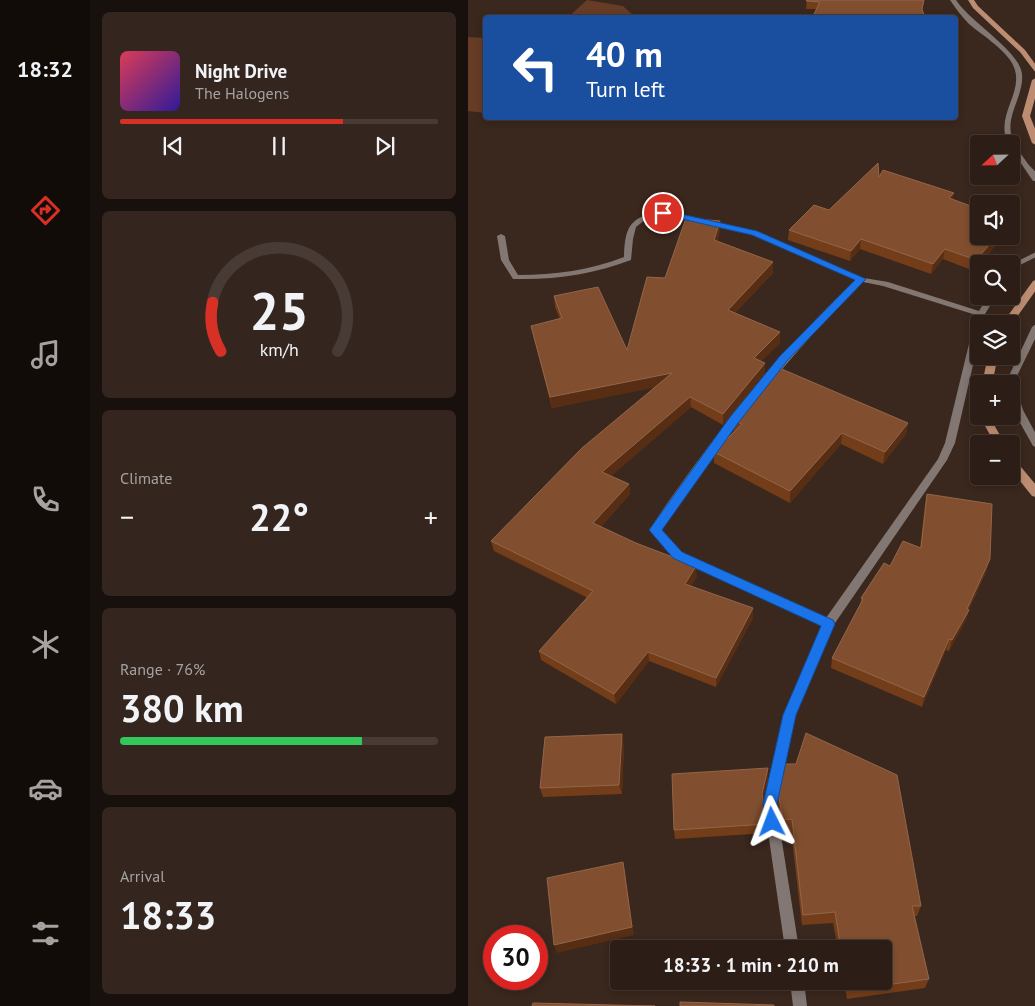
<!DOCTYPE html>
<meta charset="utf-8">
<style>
:root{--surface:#2c1d16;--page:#34261f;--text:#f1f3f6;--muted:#a6a2a1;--line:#483b35;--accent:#d93025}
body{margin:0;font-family:"PT Sans",sans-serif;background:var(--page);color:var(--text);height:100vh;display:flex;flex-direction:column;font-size:19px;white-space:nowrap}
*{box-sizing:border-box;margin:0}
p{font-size:16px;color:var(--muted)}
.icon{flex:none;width:28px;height:28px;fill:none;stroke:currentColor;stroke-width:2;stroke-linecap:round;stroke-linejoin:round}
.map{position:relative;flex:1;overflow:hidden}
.side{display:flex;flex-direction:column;gap:12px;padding:12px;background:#18100c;width:378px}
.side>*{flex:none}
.hud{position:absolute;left:15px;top:15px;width:475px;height:105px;border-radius:5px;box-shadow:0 2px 8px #0003,0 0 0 1px var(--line);background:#1a4fa0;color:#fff;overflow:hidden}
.needle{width:32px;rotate:248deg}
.fabs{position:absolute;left:502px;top:135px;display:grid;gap:10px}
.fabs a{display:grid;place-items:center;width:50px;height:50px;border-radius:5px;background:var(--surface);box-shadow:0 2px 8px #0003,0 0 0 1px var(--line);font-size:25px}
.speed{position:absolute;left:15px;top:925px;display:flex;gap:10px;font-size:25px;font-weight:700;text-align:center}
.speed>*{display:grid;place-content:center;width:65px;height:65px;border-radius:50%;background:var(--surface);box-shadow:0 2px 8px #0003,0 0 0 1px var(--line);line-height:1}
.speed .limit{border:8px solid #d22;background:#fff;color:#111}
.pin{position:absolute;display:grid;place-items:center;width:42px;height:42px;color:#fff;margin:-21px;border:2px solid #fff;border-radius:50%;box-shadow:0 1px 5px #0007}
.me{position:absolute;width:55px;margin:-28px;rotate:357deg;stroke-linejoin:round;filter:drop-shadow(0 0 4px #0008)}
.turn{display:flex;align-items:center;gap:18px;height:105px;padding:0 20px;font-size:22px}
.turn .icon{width:65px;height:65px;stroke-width:2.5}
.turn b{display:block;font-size:35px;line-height:42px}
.big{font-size:38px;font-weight:700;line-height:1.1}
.side .widget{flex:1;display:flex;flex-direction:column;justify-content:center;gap:8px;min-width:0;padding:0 18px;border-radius:8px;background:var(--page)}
.side .dial{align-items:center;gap:0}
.dial svg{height:130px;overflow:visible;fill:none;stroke:var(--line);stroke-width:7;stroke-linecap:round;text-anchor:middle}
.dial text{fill:var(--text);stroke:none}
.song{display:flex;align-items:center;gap:15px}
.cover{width:60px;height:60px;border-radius:8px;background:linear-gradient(135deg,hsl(350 70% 55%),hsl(250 70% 35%))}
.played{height:5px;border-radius:2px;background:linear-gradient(90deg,var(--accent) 70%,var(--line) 70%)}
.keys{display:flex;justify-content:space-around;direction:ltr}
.heat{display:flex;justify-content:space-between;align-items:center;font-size:28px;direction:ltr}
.charge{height:8px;border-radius:4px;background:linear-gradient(90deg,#34c759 76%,var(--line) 0)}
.trip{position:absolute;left:142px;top:940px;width:282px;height:50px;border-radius:5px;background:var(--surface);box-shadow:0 2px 8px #0003,0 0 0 1px var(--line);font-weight:700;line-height:50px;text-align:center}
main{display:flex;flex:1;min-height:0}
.tab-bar{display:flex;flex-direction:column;width:90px;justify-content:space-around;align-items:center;background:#120c09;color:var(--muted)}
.tab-bar .icon{width:35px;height:35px}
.tab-bar .on{color:var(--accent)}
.tab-bar b{font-size:22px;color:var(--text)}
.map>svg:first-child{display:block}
.green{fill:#663c26}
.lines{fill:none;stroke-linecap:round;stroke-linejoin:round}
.stream{fill:#bd8d73;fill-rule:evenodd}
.lane{fill:#827772;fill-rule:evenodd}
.street{fill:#827772;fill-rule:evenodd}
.wall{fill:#743d1a}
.shaded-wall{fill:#572d13}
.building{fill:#814f2f;stroke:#92664a}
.route{fill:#1a73e8;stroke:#114b97}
</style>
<main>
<nav class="tab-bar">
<b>18:32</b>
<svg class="icon on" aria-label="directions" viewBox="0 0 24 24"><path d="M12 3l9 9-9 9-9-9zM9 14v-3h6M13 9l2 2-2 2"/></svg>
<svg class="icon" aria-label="music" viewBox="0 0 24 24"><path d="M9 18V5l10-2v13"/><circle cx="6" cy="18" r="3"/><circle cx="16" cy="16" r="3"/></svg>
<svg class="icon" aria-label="phone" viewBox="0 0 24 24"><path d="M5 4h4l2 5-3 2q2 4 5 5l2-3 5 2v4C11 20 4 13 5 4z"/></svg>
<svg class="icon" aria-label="climate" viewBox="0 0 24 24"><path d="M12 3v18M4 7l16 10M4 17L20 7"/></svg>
<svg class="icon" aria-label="car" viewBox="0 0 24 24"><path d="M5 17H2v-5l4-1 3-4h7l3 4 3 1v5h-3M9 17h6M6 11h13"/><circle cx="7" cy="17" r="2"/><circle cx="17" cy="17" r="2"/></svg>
<svg class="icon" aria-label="filters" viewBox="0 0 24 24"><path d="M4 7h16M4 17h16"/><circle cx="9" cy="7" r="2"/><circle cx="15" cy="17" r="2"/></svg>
</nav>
<section class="side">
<div class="widget">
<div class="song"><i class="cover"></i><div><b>Night Drive</b><p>The Halogens</p></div></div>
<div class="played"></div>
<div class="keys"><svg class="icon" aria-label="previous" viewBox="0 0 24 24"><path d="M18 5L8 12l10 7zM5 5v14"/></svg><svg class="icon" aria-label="pause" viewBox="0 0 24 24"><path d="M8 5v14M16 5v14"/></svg><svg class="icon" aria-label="next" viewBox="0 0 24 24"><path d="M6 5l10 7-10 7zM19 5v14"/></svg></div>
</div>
<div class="widget dial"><svg viewBox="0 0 100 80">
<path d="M14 69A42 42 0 1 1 86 69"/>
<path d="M14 69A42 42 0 0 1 9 39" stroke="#d93025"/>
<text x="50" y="56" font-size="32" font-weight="700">25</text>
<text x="50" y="72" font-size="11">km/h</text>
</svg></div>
<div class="widget"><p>Climate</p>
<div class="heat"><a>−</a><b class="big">22°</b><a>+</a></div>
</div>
<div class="widget"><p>Range · 76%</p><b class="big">380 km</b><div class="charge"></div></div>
<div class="widget"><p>Arrival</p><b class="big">18:33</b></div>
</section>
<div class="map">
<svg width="568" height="1006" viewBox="0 0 568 1006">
<rect width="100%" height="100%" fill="#3a271d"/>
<path class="green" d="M119,0L155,6L167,17H100Z
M0,37L17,38V113L0,111Z"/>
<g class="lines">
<path class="stream" d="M500,0H506L510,6L557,50L568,65V73L552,52L505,8Z
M568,78V95L562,116L568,131V145L564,143L554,116L564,80Z
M568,280V290L544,324H534L565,281Z
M520,356H530L524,384H514Z
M511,415L521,416L537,444H527Z
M544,460L548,461L568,485V497L564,496L544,471Z"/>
<path class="lane" d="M195,211L289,231L397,279L396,281H390L284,235L195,215L178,219L168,227L165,239L163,260C126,274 87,280 48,279H45L33,260L29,236L33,234L37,236L41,260L50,275C86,275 123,270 156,257C157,224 163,217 195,211Z"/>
<path class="street" d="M482,0H488C503,23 551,50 554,74C556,95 539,113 543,134C545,145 554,155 560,164C562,167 567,170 568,173C568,176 568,178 568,181H565L544,150V144H540C527,116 554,95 547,70C542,52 515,36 501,24C494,17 488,9 482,0Z
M568,252V257L544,269V264Z
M390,277L420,282L511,311L520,296H528L517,314L515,324H511V339L487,443L479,460L365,626L327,715L308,804L331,949H317L296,804L315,715L354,626L206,558L182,530C194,509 209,490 223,470C273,401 329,337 390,277ZM395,282L415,286L508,315L477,443L470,459L358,618L214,552L193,530C253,441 318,358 395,282Z
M568,324V337L547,380V385L555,410L568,434V447L565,446L545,410L544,384H539V380L564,327Z
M322,981H336L339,1006H325Z"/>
</g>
<path class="wall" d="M339,0H456L454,10L338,9Z
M411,177L485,200L511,236L527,246L506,271L475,259L463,274L392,249L382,261L320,240L321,230L361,210Z
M252,231L249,241L305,262V273L267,313L312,332V343L293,361L297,374L255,425L223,407L143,476L161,484L162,494L133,527L229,576L223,586L285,618L248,687L181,661L148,704L73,660L71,651L120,598L26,551L23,541L187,387L84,408L63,326L92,319L87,307L86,296L159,350Z
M266,420L440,423L438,434L415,464L373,444L322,503L246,463V452L266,431Z
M459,494L519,570L501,609L498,620L481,651L478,650L454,707L363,668L364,658L393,604V598L422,566L452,548L457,505Z
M156,744L154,794L75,797L72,788Z
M300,778L295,799L299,824L298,833L207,839L206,830Z
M310,792L453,906L449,916H446L461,979L457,988L379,999L376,981H416V949H370L365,923L334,925L323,831L314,832L310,804Z"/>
<path class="shaded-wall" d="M486,193L484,203L481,198Z
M252,221V231L246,251V240Z
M511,222V230L506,227Z
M529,236L527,246L506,271L508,260Z
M393,239L392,249L382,261L383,251Z
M477,249L475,259L463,274L465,264Z
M305,262V273L260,320V310Z
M312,332V343L286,369V358Z
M297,363V374L255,425V414Z
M204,373L205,384L84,408L82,397Z
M222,397L223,407L136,482L134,472Z
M440,423L438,434L415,464L417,452Z
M374,433L373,444L322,503V491Z
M161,484L162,494L127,534L125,523Z
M522,559L519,570L499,612L501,610L498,620L481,651L484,640Z
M228,566L229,576L218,594L217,584Z
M285,608V618L248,687V678Z
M481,639L478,650L454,707L456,697Z
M180,652L181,661L148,704L146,694Z
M154,734L156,744L154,794L151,785Z
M300,768V778L294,804V794Z
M155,862L157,871L166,935L89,953L86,945Z"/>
<path class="building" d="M339,0H456L454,9L457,18H344L352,2L338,1Z
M410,163L411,177L415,170L486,193L481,198L511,209V222L506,227L511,229V236H529L508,260L477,249L465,264L393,239L383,251L321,230L346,205L361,210Z
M218,218L252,221L246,240L305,262L260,310L312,332L286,358L297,363L255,414L222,397L134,472L161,484L125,523L168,543L228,566L217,584L285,608L248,678L180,652L146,694L71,651L125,591L23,541L114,448L204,373L82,397L63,326L94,318L86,296L130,287L159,350L179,277L197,278Z
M309,367L440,423L417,452L374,433L322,491L246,452L274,424L266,420Z
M459,494L524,504L522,559L499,609L501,610L484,640L481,639L456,697L364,658L395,599L393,598L416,563L422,566L435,541L453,548Z
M338,733L429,775L453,906H444L461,979L381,990L380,981H416V949H373L367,912L335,915L324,819L315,820L310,792L316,764H328Z
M154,734L151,785L72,788L77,737Z
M300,768L294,794L299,824L206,830L204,774Z
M155,862L164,927L86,945L79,878Z
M212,1002L306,1005V1006H212Z
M65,1003L187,1006H64Z"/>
<path class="route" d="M195,210L289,231L398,279L319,361L270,423L194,530L214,552L365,620L367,624L328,715L309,804L312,822L310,827L304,829L299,827L295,804L315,715L353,626L205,558L181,530L262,417L312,356L387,280L284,235L192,214V211Z"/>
</svg>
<div class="fabs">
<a><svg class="needle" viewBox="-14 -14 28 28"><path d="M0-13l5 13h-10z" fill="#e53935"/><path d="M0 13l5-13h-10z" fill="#a6a2a1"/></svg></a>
<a><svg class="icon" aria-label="sound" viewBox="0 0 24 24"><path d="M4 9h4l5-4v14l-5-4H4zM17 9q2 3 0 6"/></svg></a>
<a><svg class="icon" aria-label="search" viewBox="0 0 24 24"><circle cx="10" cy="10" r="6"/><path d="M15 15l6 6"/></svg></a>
<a><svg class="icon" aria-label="layers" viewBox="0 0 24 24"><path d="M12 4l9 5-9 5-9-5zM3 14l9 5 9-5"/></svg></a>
<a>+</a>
<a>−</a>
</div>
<div class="speed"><div class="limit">30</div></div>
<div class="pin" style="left:195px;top:213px;background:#d93025"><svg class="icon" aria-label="arrive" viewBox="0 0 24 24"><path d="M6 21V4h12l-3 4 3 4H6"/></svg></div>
<svg class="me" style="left:304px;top:822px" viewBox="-20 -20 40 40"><path d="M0-17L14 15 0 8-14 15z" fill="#1a73e8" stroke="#fff" stroke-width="4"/></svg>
<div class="trip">18:33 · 1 min · 210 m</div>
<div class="hud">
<div class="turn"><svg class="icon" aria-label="left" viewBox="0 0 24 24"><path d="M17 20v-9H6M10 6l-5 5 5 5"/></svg><div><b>40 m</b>Turn left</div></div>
</div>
</div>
</main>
